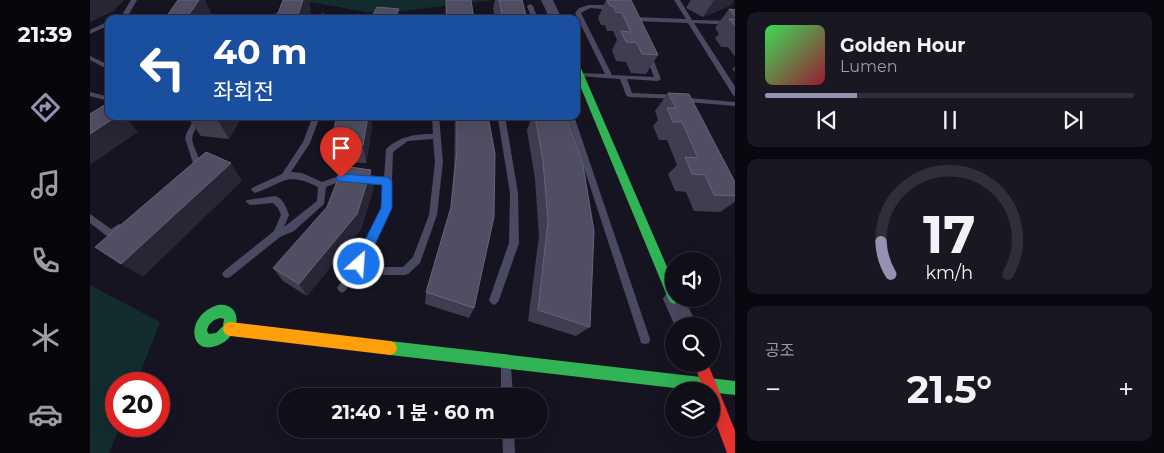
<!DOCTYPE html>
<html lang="ko">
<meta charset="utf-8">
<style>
:root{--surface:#100f19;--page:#191822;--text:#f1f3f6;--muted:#9c9ca2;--line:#302f38;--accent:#9591b1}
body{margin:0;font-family:Montserrat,"Noto Sans KR",sans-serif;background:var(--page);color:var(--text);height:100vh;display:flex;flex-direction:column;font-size:19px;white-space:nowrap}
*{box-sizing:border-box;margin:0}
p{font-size:16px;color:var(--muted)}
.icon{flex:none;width:28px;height:28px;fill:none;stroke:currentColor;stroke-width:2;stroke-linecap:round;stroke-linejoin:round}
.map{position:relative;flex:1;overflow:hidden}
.sheet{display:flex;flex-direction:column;gap:12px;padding:12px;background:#09080e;width:429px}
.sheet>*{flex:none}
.banner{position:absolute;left:15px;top:15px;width:475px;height:105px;border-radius:10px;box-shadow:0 5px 20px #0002,0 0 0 1px var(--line);background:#1a4fa0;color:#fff;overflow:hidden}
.controls{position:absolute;left:575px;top:252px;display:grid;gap:10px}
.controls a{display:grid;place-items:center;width:55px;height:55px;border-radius:50%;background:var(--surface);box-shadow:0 5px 20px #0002,0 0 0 1px var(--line);font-size:25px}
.speed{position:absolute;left:15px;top:372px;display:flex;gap:10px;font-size:25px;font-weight:700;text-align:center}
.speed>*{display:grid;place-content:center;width:65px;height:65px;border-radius:50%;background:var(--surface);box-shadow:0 5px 20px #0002,0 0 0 1px var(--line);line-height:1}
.speed .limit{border:8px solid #d22;background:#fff;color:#111}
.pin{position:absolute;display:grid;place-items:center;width:42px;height:42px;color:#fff;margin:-51px -21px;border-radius:50% 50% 50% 0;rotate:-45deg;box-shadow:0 0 5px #0007}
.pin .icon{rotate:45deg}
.me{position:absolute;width:55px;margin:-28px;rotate:26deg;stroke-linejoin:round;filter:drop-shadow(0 0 4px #0008)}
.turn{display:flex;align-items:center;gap:18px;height:105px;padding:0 25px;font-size:22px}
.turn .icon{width:65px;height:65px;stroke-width:2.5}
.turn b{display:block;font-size:35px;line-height:42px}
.big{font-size:38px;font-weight:700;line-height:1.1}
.sheet .card{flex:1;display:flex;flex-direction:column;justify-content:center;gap:8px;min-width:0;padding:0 18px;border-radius:10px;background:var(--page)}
.sheet .dial{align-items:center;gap:0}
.dial svg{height:130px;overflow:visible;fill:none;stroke:var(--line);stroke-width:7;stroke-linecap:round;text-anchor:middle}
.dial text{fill:var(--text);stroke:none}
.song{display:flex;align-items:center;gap:15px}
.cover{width:60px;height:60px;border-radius:8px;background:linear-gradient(135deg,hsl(130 70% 55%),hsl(350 70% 35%))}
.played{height:5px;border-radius:2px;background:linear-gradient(90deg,var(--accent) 25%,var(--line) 25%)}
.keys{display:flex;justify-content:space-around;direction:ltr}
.heat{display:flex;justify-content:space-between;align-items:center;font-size:28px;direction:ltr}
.trip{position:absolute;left:188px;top:388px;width:270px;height:50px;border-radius:25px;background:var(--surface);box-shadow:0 5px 20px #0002,0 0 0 1px var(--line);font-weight:700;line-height:50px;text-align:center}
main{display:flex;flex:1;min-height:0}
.menu{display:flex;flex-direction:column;width:90px;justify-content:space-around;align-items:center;background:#06060a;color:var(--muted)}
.menu .icon{width:35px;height:35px}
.menu .selected{color:var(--accent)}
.menu b{font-size:22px;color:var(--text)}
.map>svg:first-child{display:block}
.green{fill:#132c2d}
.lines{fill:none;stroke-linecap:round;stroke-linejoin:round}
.lane{fill:#4a4962;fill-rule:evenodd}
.street{fill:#4a4962;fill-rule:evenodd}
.fast{fill:#30b455;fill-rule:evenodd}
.slow{fill:#ff9f0a;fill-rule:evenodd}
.jam{fill:#e5322d;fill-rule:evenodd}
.wall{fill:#403d50}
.shaded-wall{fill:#282635}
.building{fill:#504e63;stroke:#66637b}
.route{fill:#1a73e8;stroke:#114b97}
</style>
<main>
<nav class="menu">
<b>21:39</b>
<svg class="icon selected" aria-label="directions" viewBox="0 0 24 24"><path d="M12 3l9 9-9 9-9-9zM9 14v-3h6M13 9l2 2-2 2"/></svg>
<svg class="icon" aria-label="music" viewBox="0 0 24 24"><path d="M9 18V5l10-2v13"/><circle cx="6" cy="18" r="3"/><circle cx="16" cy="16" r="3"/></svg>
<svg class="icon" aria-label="phone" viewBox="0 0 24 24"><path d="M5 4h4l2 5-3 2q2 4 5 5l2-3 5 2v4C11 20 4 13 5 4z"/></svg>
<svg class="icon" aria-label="climate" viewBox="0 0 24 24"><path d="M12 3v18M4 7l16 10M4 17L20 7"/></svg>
<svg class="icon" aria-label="car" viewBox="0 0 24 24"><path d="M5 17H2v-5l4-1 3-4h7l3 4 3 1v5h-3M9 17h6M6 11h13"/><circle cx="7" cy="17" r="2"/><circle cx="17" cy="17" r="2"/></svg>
</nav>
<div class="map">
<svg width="646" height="453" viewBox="0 0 646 453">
<rect width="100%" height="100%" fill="#161421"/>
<path class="green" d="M208,0H404L288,14Z
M0,285L70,322L46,384H26V426H30L19,453H0Z"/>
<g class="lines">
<path class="lane" d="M41,0H47L39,14H62L74,19L50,16L25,19L35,15L33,13Z
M584,0H590L602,20L646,21V25L604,23L646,88V97L643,95L598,23L545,21L542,19L545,17L596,19Z
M440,4L443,6L448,19H442L437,6Z
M499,5H514L526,8L523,10L500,8L491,13L522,75L564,77L555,54L558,52L561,54L571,79L568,81L537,79L542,93L590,95L599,98L646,102V106L598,102L589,99L539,97L536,95L530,79L487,76V74L489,73L515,74L485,13L489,8Z
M233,13L236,15L234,19H228L231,14Z
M391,14H395L397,19H391Z
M158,15L170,19H142Z
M345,16H349L350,17L349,19H343Z
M19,21V25L0,34V30Z
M0,56L19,65V70L0,60Z
M0,92L19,97V101L0,96Z
M106,116H113C110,122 105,128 103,134C99,146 113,157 110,170L105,172L101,169L103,166V163L95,138L97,132Z
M223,116H230L220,143L201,172L212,173L232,182C243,178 251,174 263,177L264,179L263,181H251L236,187L234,204L204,231L190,237L140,277L137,278L134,277L132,274L134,271L184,231L191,215L188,208L183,203L160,205L156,202L157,200L185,196C194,199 196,207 199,215L194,227L227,201L228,187C196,171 194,183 165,193L161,190L162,188L192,174L213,142Z
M342,116H349L353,162L347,215L330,263L318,274L315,275H295L271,269L255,291L252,293L249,291L247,288L249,285L266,261L293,208L294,184L273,183L269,180L273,177L294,178L296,149C310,136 325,134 343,134ZM343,139L345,162L339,215L323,257L313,267H295L275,261L301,208L303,152L318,141Z
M375,116H415L428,193L429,243L409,300L407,303L404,305L401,303L399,300L419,243L420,193L408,119L378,118Z
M477,116H484L560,339L559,343L555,344L551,343L550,339Z
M0,214L21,229L29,224L32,225L33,228C31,233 24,239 18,237L0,223Z
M416,361L420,362L421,366L423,396H411V366L412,362Z
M412,429H424L425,453H413Z"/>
<path class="street" d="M451,0H463L472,19H460Z
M584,289V299H595L607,326H585L573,299L577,292Z"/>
<path class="fast" d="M486,64L490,66L584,283V299H590L588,302L584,304L580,302L578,298L486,76Z
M128,305C156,302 151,342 122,347C98,352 97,314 128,305ZM131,318L134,319L133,326L126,333L119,334L117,331C118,323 124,319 131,318Z
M300,341L646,381V395L300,355L295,353L293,348L295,343Z"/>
<path class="slow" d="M140,322L300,341L305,343L307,348L305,353L300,355L140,336L135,334L133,329L135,324Z"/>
<path class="jam" d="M604,364H618L646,433V453H637L621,410V391H614Z"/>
</g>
<path class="wall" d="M356,0L384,19H355Z
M405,0H432L437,19H405L403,8Z
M516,0H541L568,55L556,74L541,73L536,62L526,61L522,50L527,40L523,31H517L515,25H511L508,18Z
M601,0H644L641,5L613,17L596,8Z
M639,9L646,10V58L638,47H631L625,38L629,34L625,28Z
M646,65V73L642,69Z
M578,93L646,184V201L630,212L604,211L596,192L585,191L578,174L587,165L577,140H569L563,126L568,120L565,111Z
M99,116H152L139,139L111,136L98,118Z
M365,116H398L384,308L379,318L335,304L336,292L360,212L364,168Z
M442,116H476L500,327L486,336L438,321L449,236L445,179L437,130Z
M282,126L276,163L245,162L240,144Z
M284,187L271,229L217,296L193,281L183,268Z"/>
<path class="shaded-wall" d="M0,0H34L24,11L0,22Z
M109,0H115L121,13L118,19H96Z
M213,0H219L221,10L218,19H201Z
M624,0H644L641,5L613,17Z
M309,9V19H304Z
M27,116H35L48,132L0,165V134Z
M131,116H152L139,139L128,120Z
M278,116H281L282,126L276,163L273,145Z
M141,163L152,181L53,277L31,264Z
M281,170L284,187L271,229L217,296L209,284Z"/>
<path class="building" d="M88,0H109L96,19H72L76,17Z
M193,0H213L208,15L201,19H177L188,13Z
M356,0H381L384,19H357Z
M409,0H432L437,19H413Z
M517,0H541L568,55L552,54L547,43L536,42L531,31L541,32L532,13L526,12L523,6H520Z
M287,7L309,9L304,19H281Z
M639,9L646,10V18Z
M639,19H646V27Z
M578,93L599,94L646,184V196L624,195L615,175L602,174L595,157L608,158L592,122H583L577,108H586Z
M16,104L19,106V116H27L0,134V114Z
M99,116H131L128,120L98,118Z
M247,116H278L273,145L240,144Z
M367,116H398L405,154L404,217L384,308L336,292L361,207L367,151Z
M445,116H476L493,165L504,231L500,327L448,310L458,221L453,161Z
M116,152L141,163L31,264L5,247Z
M253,166L281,170L267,214L209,284L183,268L237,207Z"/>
<path class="route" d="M251,174L297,177L302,181V208L274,268L269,270L265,268L263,264L291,208L292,185L248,181L246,178L248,175Z"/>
</svg>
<div class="controls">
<a><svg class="icon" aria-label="sound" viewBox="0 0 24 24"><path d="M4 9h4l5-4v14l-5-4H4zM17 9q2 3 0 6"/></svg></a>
<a><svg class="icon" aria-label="search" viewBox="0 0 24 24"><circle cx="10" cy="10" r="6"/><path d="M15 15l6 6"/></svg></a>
<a><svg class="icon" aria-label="layers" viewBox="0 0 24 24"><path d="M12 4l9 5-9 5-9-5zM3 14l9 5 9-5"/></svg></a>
</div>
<div class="speed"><div class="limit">20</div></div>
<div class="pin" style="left:251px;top:178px;background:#d93025"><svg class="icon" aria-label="arrive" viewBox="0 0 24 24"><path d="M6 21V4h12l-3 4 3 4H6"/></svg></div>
<svg class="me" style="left:269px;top:264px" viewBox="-20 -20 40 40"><circle r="17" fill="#1a73e8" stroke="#fff" stroke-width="3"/><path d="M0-11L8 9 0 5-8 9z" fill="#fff"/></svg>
<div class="trip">21:40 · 1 분 · 60 m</div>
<div class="banner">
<div class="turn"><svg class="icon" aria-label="left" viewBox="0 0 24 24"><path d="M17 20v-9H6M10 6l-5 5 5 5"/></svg><div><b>40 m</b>좌회전</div></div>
</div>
</div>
<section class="sheet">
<div class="card">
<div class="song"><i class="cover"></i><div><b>Golden Hour</b><p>Lumen</p></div></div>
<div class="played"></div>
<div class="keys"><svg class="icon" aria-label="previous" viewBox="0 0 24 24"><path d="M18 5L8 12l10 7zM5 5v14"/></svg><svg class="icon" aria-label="pause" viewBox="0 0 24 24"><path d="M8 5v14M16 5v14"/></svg><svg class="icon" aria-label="next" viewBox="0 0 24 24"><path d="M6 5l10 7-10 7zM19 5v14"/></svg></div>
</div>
<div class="card dial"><svg viewBox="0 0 100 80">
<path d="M14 69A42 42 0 1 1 86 69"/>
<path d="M14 69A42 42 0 0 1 8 49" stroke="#9591b1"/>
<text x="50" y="56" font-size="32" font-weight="700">17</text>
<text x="50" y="72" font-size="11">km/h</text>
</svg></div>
<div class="card"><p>공조</p>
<div class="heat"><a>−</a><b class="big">21.5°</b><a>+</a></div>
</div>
</section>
</main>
